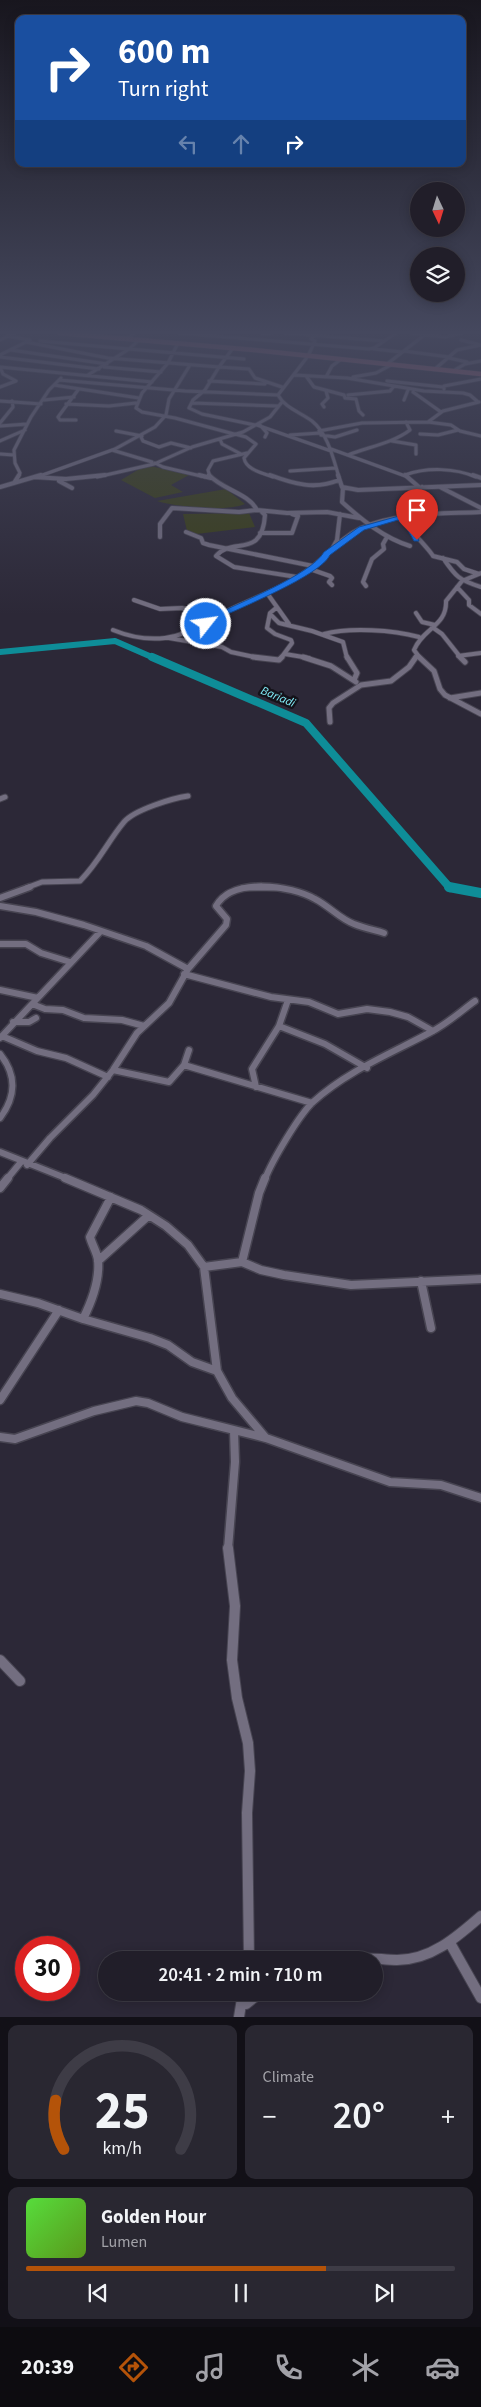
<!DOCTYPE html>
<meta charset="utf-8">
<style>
:root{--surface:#211e29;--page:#292731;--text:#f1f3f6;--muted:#a2a2a8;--line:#3e3c46;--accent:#b45309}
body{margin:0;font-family:"Source Sans 3",sans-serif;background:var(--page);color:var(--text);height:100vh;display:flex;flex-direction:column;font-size:19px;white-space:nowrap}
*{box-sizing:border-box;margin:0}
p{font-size:16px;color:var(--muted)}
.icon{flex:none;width:28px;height:28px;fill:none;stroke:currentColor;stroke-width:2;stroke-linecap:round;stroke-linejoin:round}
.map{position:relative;height:2017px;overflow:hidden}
.details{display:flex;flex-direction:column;gap:8px;padding:8px;background:#121017;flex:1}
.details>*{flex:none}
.hud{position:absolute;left:15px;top:15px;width:451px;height:152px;border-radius:10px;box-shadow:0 2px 12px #0003,0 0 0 1px var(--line);background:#1a4fa0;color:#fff;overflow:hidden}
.needle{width:32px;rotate:176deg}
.buttons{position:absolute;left:410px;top:182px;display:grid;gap:10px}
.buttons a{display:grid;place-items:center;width:55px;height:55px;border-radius:50%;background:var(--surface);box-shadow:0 2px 12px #0003,0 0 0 1px var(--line);font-size:25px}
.speed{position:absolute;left:15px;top:1936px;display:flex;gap:10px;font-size:25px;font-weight:700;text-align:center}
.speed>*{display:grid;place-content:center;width:65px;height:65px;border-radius:50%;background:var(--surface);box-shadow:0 2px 12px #0003,0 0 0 1px var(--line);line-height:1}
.speed .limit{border:8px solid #d22;background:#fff;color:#111}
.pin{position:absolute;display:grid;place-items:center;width:42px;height:42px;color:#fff;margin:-51px -21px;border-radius:50% 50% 50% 0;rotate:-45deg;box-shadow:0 0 5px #0007}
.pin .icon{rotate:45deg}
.me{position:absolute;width:55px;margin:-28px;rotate:60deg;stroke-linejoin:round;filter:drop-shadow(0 0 4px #0008)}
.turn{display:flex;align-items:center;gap:18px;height:105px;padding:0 20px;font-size:22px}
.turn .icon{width:65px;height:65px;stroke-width:2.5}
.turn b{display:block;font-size:35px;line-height:42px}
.lanes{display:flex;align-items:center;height:48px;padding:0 20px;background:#0003;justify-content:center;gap:25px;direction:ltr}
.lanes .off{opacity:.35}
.big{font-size:38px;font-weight:600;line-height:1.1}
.details .tile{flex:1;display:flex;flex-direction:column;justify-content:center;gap:8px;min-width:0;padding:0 18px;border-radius:10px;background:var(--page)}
.details .dial{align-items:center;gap:0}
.dial svg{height:130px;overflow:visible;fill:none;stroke:var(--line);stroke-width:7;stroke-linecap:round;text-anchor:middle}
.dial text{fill:var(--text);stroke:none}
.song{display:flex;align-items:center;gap:15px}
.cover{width:60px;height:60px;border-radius:8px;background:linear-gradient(135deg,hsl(110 70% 55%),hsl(90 70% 35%))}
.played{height:5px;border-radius:2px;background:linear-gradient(90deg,var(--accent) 70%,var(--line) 70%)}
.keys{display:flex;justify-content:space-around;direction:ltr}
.heat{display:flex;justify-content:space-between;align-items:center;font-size:28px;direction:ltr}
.details .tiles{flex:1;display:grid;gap:8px;grid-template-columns:1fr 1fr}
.tile:last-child{grid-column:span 2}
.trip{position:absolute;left:98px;top:1951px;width:285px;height:50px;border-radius:25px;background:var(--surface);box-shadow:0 2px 12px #0003,0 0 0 1px var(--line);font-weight:600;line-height:50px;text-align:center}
.menu{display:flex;height:80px;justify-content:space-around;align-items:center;background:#0d0c10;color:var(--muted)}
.menu .icon{width:35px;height:35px}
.menu .current{color:var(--accent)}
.menu b{font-size:22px;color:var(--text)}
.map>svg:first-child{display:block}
.green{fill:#393e16}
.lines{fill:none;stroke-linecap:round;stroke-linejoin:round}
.river-far2{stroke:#0e8d98;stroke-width:6}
.river-far1{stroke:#0e8d98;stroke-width:8}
.river{stroke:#0e8d98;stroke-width:10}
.minor-far5-casing{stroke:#474451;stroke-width:4.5}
.minor-far4-casing{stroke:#474451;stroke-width:5.5}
.minor-far3-casing{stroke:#474451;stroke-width:7}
.minor-far2-casing{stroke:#474451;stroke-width:9}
.minor-far1-casing{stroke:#474451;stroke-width:11}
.minor-casing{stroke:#474451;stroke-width:12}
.major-casing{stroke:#474451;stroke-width:5.5}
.minor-far5{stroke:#736e80;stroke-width:3}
.minor-far4{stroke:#736e80;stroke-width:4}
.minor-far3{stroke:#736e80;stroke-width:5}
.minor-far2{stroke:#736e80;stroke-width:6}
.minor-far1{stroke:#736e80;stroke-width:8}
.minor{stroke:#736e80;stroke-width:10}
.major{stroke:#a76275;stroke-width:4.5}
.route{fill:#1a73e8;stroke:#114b97}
.labels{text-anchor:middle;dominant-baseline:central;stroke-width:5;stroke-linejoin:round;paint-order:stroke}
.far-water-label{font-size:12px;font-style:italic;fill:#83f1fc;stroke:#141219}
</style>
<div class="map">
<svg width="481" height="2017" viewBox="0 0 481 2017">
<rect width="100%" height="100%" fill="#2c2837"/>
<path class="green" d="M146,465L189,475L171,485L183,492L155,498L121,480Z
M226,489L245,504C227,512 177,507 157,501Z
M249,513L255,527L188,535L183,514Z"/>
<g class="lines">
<path class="river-far2" d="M0,652L115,641L154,658"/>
<path class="river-far1" d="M152,657L306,723L450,888"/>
<path class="river" d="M449,887L481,893"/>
<g class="minor-far5-casing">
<path id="minor-far5" d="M179,333L369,349L374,348L396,333
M286,333L384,341
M411,333L445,337L462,333
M263,334L272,333
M315,335L311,339L315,341L308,356L278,395C285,408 300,412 312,421C328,434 333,458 339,477
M8,336L30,340
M126,339L134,333
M0,340L15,333
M461,340L481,345
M40,341L129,349L139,340
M26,342L108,358L219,367L233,348
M178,343L168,363L142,393L136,408L142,412L175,418L234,434
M374,349L402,352
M11,350L107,364
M404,351L449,357
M0,355L30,340
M0,357L99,369
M449,358L467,362
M387,364L427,333
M0,367L152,382
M0,367L3,374L16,381L0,387
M104,367L161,372
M435,369L457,350L481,345
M453,371L465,364L481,361
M88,375L129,349L244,359
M294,375L347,378L424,391L463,393L470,395L478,402
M306,376L314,387L344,395L345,398L356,399L359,411L363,415
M326,377L332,366L340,360
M353,377L376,373L391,365
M59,380L185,391L278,395
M209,381L265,384
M387,381L443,387
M54,385L139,398
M444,389V386L481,379
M413,392L441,412
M348,395L390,391L394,386
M44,400L74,397
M404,400L408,390
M0,401L41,404
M192,403L278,406
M66,404L109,406L136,403
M324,407L322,404L328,398L326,391
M76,420H60L58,417L78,390
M428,422L443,411L479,402
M0,423L13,407L12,401
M255,425L202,414L189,408L193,400L205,390L219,367L249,369L255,378L282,387
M257,425L331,451
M260,425L267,433L265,437
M0,426L27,424
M116,431L142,436
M319,431L362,423L428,422L451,425L460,431L481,436
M235,434L246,437L256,444L244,458C246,470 263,473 273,477
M420,434L438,435L458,430
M290,435L320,433
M321,435L335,437L357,430
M141,437L143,441L159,447L171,443L191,448
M220,439L222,444L241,454
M0,441L25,430
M392,441L416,445V454
M331,449L408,477
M112,450L152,462
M0,454L14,455
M348,455C368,447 393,443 410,430L406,422
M155,463L163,467L205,477
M290,471L336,468
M405,475C427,467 455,468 476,477
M18,477L20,473L15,463L14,450L31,417L49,390L61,378
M37,477L115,449L155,427L166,415L169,399L190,365
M97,477L154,464L192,447L243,432L270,417L282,402
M210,477L208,470L213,461L247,453"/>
</g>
<g class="minor-far4-casing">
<path id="minor-far4" d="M199,475L211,478
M209,475C223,490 248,493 257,510L287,513L327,512L359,518
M270,475C294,484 315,490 339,480
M338,475L342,487L358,490L481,485
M405,475L419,487
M473,475L481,478
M34,477L66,479L105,475
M59,481L72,488
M14,483L19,475
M0,487L41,475
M440,487L481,508
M343,488L342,502C362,520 384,538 410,546
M261,511L265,515C262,560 232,536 216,556L234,567L297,577
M403,516L412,508V497L422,487
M399,518C404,522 432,553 433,556L457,562L464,569L479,574
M186,532L201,538L203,543L209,545L313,566
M260,533H292L298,516L292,514
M160,537V524L172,508L239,512L257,510
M332,549L337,540L340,514
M443,558C456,577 459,580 481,587
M310,569L330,576L332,578L329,582L332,585
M366,586L363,582L372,559L384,549L383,544L387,537
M457,587L469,600V605L481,614
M267,593L289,624
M134,600L160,609L182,608L217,616
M276,608L270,613L267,628L275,634L291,640L292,643L281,658
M416,613L422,622L435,625
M270,614L279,623L312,631L343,642L347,658
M432,627L442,634L461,658
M113,630C130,637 147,640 165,638C184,636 197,626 213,618C244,601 279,591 308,570C326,557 340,538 361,528C398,512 442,514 481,512
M324,634C350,627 393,630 419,637
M169,638L222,647L231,652L259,658
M285,654L309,658
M458,656L481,653
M415,658L417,655
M420,658L414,650C423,628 447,626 446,601L462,581L481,573"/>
</g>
<g class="minor-far3-casing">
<path id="minor-far3" d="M253,657L279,660L282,657
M303,657L331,666L356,682
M347,657L357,673L354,680
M419,657L434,671L440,689L445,695L481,714
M460,657L465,662
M450,698L481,693
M330,722L329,708L333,703L361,685L391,681L409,667L416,657
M0,799L5,797
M26,888L42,882L80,881C99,862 108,841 124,822C134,810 173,798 188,796
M242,888H280"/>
</g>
<g class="minor-far2-casing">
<path id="minor-far2" d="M0,898L30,887
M0,906L36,912L84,925L146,946L188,969
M0,944H26L41,953L70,962
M184,974L271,997L309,1002L338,1014L367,1009L390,1012L408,1017L433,1031
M0,990L38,998
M32,1004L45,1009L63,1010L84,1018L122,1020L144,1026
M13,1022H29L36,1018
M279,1026L325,1044L367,1068
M2,1036L37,1051L66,1058L108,1077
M0,1038L100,932
M0,1054C17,1075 16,1097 0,1118
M184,1065L312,1103
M113,1070L169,1082L184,1065L189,1050
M256,1087L252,1069L279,1026L288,1000
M0,1152L68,1179
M27,1165L50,1138L93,1095L113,1070L137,1033L169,1003L188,969L226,925L227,919L216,906C232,877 291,885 315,899C329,906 340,919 354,924C364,928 374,930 384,933
M7,1179L21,1162
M265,1179C272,1161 299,1115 313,1102C347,1071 392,1053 431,1032C447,1024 461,1011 475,1001"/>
</g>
<g class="minor-far1-casing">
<path id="minor-far1" d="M65,1178L141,1210L166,1226L188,1245L204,1267L217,1371L232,1398L265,1437
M0,1188L8,1178
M98,1261L148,1216
M242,1262L259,1193L265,1178
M204,1267L242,1262L261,1270L284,1275L351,1285L481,1279
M421,1281L431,1328
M0,1294L38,1303L83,1319L150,1338L168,1345L192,1362L217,1371
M83,1319C92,1301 100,1280 98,1260C97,1252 92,1245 90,1237L111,1197
M0,1400L59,1310
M0,1437L15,1439L94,1411L136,1401L148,1403L182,1417L266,1438L390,1482L441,1485L481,1498
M228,1549L235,1462L234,1431"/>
</g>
<g class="minor-casing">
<path id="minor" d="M228,1548L235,1606L232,1660L237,1698L248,1743L250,1771L247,1813L249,1960
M0,1660L20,1681
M450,1943L481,1998
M351,1960C367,1956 381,1960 397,1960C431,1960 457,1937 481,1916
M246,2004L261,1992
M239,2017L243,1992"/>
</g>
<g class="major-casing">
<path id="major" d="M59,333L254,350L481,374"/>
</g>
<use href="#minor-far5" class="minor-far5"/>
<use href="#minor-far4" class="minor-far4"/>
<use href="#minor-far3" class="minor-far3"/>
<use href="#minor-far2" class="minor-far2"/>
<use href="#minor-far1" class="minor-far1"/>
<use href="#minor" class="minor"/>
<use href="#major" class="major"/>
</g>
<linearGradient id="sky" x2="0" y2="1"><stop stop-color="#18161e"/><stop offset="0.54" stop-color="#45485e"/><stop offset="1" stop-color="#45485e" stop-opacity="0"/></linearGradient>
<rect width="481" height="615" fill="url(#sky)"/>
<path class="route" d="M399,516L411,525L419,541H414L406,527L398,520L364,530L330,555C320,576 239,608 215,620L208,626L202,624L210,617C236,604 311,575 324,552L359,527Z"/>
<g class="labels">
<g class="far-water-label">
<text transform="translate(278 697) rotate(23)">Bariadi</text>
</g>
</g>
</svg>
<div class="buttons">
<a><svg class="needle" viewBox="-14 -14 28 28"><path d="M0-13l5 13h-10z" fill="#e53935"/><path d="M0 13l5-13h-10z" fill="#a2a2a8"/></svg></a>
<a><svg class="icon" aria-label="layers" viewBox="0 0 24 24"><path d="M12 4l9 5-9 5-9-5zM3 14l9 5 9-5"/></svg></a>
</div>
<div class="speed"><div class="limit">30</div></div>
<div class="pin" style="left:417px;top:540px;background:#d93025"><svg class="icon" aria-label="arrive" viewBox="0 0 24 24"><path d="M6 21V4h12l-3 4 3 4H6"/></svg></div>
<svg class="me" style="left:206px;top:624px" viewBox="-20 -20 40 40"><circle r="17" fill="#1a73e8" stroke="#fff" stroke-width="3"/><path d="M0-11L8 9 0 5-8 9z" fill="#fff"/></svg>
<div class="trip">20:41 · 2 min · 710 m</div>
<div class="hud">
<div class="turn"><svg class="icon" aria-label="right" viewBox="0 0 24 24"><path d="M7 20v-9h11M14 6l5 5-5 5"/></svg><div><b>600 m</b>Turn right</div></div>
<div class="lanes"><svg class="icon off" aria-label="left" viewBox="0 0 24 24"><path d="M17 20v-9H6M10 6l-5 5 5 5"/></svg><svg class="icon off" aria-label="ahead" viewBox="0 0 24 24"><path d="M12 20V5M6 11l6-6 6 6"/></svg><svg class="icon" aria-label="right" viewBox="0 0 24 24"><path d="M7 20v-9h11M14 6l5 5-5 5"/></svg></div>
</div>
</div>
<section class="details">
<div class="tiles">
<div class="tile dial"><svg viewBox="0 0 100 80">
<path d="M14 69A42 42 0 1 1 86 69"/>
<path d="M14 69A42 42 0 0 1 9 39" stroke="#b45309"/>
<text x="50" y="56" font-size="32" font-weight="700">25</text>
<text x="50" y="72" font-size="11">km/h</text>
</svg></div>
<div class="tile"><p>Climate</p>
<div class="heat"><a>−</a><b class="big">20°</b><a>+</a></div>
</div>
<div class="tile">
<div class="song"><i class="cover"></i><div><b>Golden Hour</b><p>Lumen</p></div></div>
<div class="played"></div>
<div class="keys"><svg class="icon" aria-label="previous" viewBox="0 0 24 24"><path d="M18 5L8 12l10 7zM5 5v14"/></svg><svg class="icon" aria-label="pause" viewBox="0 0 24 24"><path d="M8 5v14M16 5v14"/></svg><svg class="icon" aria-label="next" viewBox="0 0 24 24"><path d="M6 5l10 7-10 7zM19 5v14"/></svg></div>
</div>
</div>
</section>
<nav class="menu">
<b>20:39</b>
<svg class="icon current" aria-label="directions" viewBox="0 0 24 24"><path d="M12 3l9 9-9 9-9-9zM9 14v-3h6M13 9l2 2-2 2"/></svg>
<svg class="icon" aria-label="music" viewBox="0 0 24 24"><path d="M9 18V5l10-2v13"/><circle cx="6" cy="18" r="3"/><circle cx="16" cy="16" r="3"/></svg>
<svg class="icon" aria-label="phone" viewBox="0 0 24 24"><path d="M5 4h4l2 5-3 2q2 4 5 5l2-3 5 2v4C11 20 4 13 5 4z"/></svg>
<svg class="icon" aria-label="climate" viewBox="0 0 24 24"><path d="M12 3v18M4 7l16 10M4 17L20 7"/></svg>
<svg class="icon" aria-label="car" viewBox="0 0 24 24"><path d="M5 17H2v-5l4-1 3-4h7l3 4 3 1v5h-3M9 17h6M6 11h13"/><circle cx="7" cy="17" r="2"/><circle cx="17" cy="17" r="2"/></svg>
</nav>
